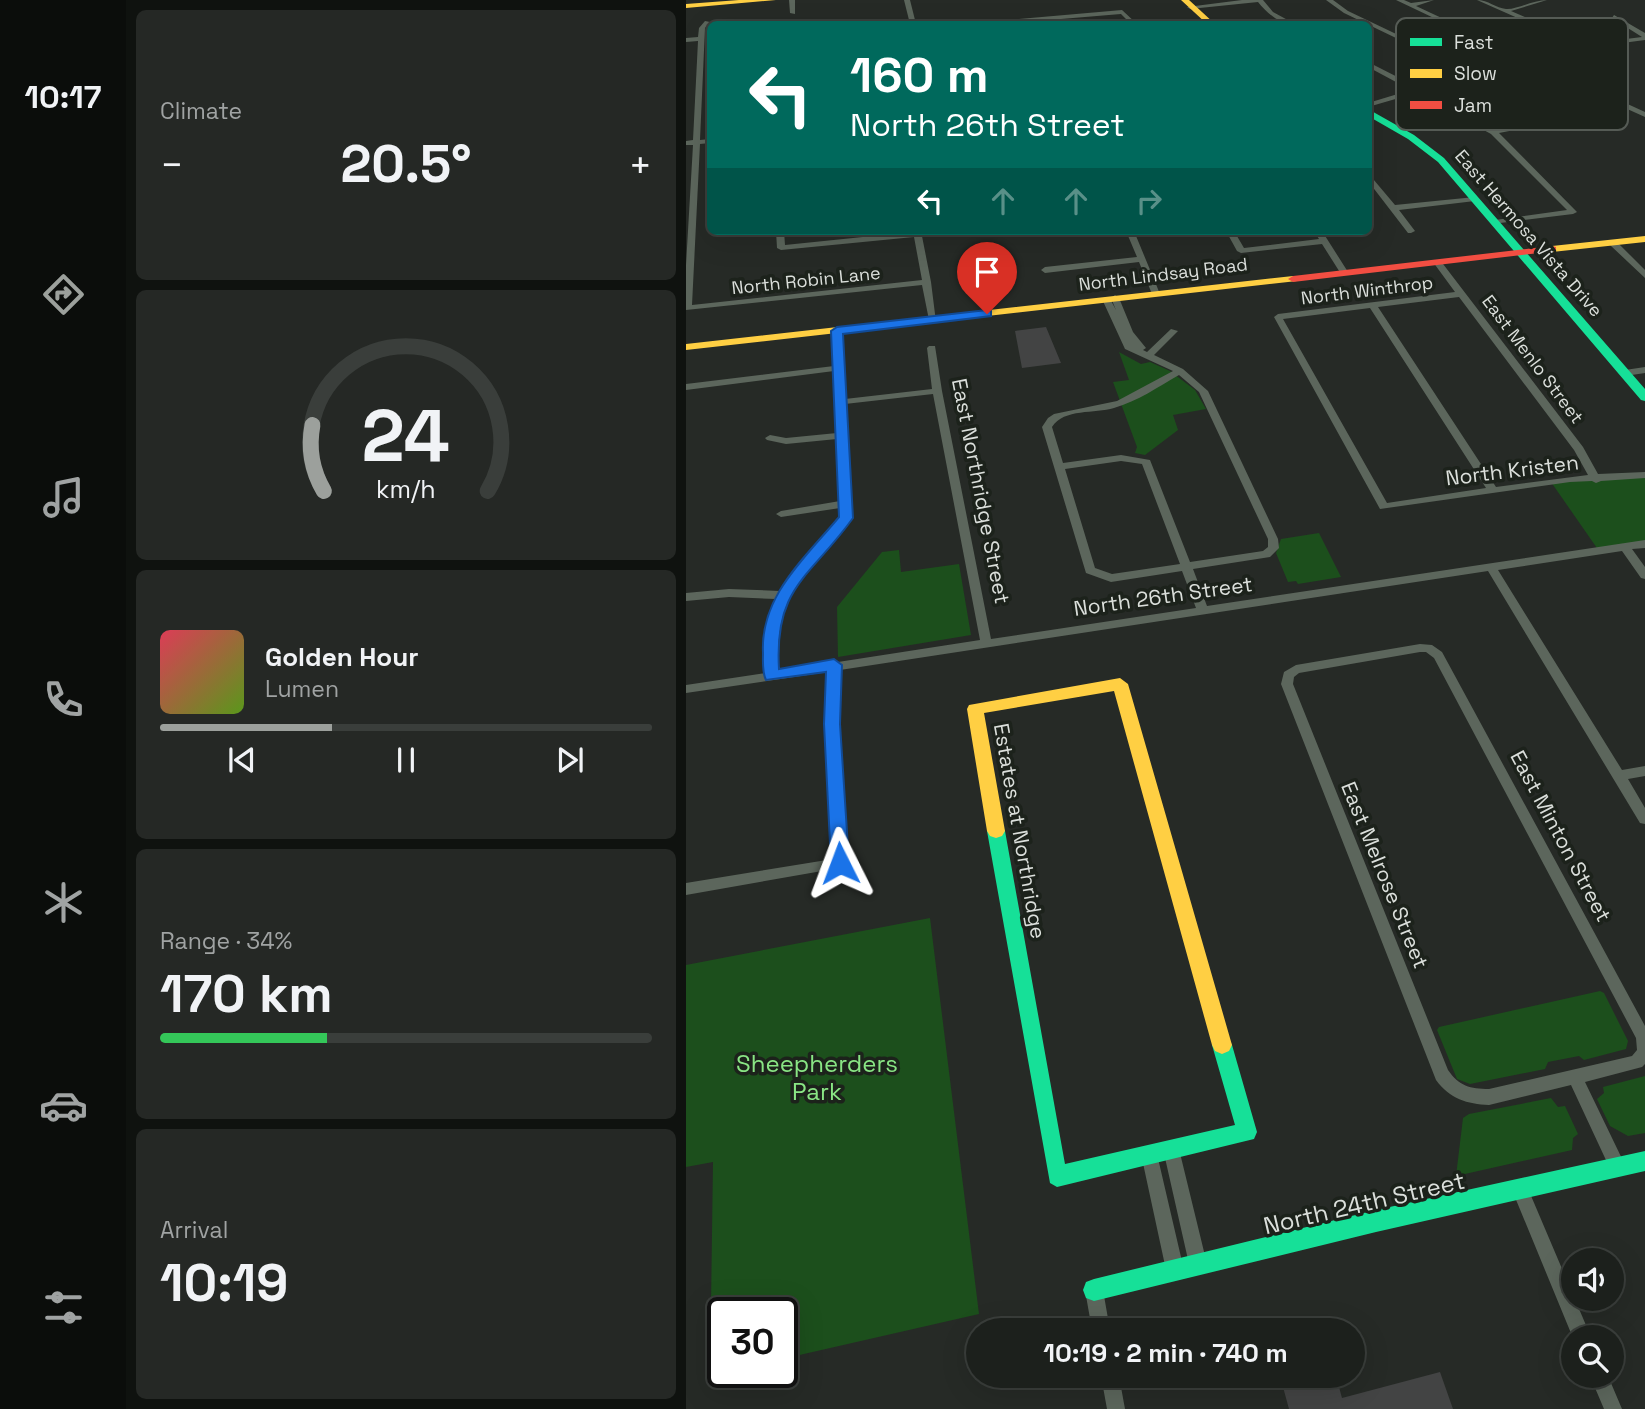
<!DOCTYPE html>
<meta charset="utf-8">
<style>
:root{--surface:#1c201c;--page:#252825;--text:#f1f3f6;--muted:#a0a3a3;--line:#3a3e3b;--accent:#9ca09c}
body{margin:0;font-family:"Space Grotesk",sans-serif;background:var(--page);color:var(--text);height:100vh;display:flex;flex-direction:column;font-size:26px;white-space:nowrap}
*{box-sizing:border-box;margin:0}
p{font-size:23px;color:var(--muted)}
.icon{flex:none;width:38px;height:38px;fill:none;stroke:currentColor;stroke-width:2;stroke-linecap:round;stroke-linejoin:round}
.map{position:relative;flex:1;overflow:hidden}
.panel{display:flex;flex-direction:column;gap:10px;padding:10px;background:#0f120f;width:560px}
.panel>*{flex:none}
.banner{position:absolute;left:21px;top:21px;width:665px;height:214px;border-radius:10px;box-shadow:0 7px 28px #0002,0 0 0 2px var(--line);background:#00695c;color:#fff;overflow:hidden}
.buttons{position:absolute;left:875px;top:1248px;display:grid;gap:14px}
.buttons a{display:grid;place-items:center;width:63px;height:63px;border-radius:50%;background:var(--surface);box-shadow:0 7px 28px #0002,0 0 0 2px var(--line);font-size:35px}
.speed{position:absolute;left:21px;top:1297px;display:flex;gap:14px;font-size:35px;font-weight:700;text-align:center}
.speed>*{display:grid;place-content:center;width:91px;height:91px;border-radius:50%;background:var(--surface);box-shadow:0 7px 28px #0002,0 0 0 2px var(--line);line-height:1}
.speed .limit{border:4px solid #111;border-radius:10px;background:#fff;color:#111}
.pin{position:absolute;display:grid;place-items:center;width:60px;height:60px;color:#fff;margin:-72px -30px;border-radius:50% 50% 50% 0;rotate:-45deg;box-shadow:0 0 7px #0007}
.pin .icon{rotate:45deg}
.me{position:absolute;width:77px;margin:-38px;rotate:357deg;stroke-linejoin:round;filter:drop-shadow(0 0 5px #0008)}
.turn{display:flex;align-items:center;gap:24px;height:147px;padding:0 28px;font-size:32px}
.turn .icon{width:91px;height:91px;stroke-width:2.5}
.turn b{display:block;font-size:49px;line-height:60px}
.lanes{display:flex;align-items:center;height:66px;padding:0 28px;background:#0003;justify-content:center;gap:35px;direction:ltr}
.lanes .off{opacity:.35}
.big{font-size:52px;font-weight:800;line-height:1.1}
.panel .widget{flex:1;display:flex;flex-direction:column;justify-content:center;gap:10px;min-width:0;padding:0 24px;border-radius:10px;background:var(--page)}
.panel .dial{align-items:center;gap:0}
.dial svg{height:182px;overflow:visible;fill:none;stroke:var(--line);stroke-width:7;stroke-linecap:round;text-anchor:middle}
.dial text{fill:var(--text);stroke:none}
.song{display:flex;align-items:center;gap:21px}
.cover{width:84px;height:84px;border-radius:10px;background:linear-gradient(135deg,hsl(350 70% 55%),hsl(90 70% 35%))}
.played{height:7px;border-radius:4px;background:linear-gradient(90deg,var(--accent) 35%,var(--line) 35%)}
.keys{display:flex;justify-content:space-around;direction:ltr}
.heat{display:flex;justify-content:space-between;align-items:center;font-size:38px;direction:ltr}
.charge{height:10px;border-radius:5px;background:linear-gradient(90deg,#34c759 34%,var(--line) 0)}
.trip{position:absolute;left:280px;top:1318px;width:399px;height:70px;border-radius:35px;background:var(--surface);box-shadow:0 7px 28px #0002,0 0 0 2px var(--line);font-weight:800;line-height:70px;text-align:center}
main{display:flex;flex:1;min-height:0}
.dock{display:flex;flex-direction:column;width:126px;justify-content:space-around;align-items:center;background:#0b0d0b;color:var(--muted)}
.dock .icon{width:49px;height:49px}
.dock .selected{color:var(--accent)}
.dock b{font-size:32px;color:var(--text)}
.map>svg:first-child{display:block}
.green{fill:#1c4f1c}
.building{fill:#434444}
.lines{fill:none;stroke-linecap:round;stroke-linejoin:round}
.street{fill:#5c665c;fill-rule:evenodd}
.fast{fill:#16e098;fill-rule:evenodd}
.slow{fill:#ffcf43;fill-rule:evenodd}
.jam{fill:#f24e42;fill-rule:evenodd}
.route{fill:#1a73e8;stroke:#114b97;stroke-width:2}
.labels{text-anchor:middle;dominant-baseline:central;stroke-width:7;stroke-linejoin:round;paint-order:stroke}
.far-street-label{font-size:18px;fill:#dbdfdb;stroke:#1c221b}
.street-label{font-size:21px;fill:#dbdfdb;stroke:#1c221b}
.near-park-label{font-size:24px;fill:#89e584;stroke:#1c221b}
.near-street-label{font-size:24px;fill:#dbdfdb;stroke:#1c221b}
.key{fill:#1c221b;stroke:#555b55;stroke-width:2}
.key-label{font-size:19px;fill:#dbdfdb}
</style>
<main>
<nav class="dock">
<b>10:17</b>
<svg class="icon selected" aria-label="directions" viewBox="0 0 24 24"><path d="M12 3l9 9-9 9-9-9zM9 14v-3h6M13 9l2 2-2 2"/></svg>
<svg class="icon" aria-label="music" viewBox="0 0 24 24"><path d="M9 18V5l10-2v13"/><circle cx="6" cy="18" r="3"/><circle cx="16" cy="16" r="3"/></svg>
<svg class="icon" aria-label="phone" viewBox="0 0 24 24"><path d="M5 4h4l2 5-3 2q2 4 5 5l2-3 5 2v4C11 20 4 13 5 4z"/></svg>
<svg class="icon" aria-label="climate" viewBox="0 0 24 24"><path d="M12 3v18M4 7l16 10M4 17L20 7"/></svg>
<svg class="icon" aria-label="car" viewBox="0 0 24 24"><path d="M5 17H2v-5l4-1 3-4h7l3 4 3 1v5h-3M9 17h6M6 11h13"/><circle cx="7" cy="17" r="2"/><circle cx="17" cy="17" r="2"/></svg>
<svg class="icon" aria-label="filters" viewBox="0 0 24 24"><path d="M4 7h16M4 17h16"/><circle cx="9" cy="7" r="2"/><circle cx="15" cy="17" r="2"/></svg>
</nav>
<section class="panel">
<div class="widget"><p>Climate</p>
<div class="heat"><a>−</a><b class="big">20.5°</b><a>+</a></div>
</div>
<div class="widget dial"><svg viewBox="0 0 100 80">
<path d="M14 69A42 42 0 1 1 86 69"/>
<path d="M14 69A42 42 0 0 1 9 40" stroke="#9ca09c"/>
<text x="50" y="56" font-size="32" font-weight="700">24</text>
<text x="50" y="72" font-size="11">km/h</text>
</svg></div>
<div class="widget">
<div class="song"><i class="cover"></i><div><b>Golden Hour</b><p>Lumen</p></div></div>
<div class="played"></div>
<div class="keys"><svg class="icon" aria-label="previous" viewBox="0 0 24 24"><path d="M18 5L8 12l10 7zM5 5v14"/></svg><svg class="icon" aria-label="pause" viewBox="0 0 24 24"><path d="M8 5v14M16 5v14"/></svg><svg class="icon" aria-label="next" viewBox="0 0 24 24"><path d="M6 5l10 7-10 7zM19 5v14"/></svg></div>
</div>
<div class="widget"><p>Range · 34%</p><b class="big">170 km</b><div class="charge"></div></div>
<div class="widget"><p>Arrival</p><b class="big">10:19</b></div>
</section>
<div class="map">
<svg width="959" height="1409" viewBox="0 0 959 1409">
<rect width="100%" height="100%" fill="#262a26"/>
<path class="green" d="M433,352L455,364L464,362L484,371L509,390L520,409L487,415L492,430L459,455L449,453L451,447L427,382L443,380Z
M959,475V544L913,551L865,482Z
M633,533L655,577L612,584L610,581L602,582L590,553L595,539Z
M213,550L215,572L273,564L285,635L152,657L151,607L196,552Z
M244,918L293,1314L96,1359V1312H37V1372H42L24,1376L27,1162L0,1167V965Z
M914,991L918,993L942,1041L940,1049L898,1060L893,1056L862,1062L859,1069L784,1084L771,1079L751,1030L753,1027Z
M959,1076V1133L942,1136L924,1126L911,1099L918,1093L917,1087Z
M865,1098L872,1107L879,1106L892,1134L887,1138L886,1150L770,1176L777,1118L783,1114Z"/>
<path class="building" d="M360,327L375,363L336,368L329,331Z
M754,1372L767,1409H603L594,1376H650L656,1398Z"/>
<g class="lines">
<path class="street" d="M103,0H109V14L104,13Z
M218,0H224L230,24H224Z
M556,0H577L587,12L609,24C594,25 581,13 572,2L504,9L501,7Z
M640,0H647L662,11L878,114L923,101L710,0H718L725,3L748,0L730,6L929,99H934L935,101L959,112V117L928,103L855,125L813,133L891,212L887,214L806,224V220H809L881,210L805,134L730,93L682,107V103L725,90L682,67V62L735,89L809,130L852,122L872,116L658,13Z
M791,0C802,0 810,8 820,9C830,10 847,0 861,0L825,11L900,44L956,37L926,18L928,15L959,33V40L899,48Z
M436,10L451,24H445L435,14L315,24H297L300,22Z
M19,21L24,22L19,28L14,140L24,139V143L14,144L6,305L236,280L228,237L95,250L91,248L90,231H98L99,245L235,231L245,282L250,322L243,320L236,285L0,310V265L7,145H0V141L7,140L12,41L0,42V38L12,37L13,28Z
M682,173L709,205L789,197L793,199L789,201L713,210L729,231L725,233H722L682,181Z
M440,231H448L474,294L473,296L466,294L453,262L359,273L355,270L359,267L451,257Z
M540,231H548L558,248L633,239L628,231H636L662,272L655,274L636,244L555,253L551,251Z
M924,241H930L959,270V278L924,245Z
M748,260H754L897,447L912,474L959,472V478L915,481L910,483L906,481L884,482L694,509L588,317L592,314L769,292L747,262ZM773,297L888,450L902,475L810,487L692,307ZM684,308L800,488L701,503L597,319Z
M429,295L433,298L447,332L460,348L457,350L461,352L485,329L492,331L468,355L497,369L522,391L592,539L593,548L584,557L507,569L521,606L959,540V548L946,549L959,567V579L955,578L936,551L812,570L936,770L959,766V776L942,779L959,808V824L954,823L802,571L154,670L152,724L161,863L159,867L0,895V883L147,859L140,724L142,672L0,693V685L79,673C78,646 77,623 90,599L43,597L0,601V593L43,589L94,591L109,570L155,518L154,508L95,517L90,514L95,511L154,501L151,439L100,444L81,440L79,438L84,435L100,438L151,433L148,371L0,390V384L148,366L147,331L151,328L155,331L159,399L246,389L241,348L243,346H249L256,391L305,639L510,608L496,571L425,582L400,573L356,427L362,418L368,414L431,401L487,371L439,349L416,299L423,297L430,310L425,298ZM493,375L513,392L582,539V547L577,551L504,562L464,460L435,455L377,463L366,427C378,408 409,414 428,408C452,401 472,387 493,375ZM247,394L294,640L152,662L148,661L91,671C90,654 89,638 92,621C101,580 142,551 165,518L159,404ZM435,461L456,464L494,564L426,574L409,568L379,469Z
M959,367V373L939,376L934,373L939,370Z
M734,644L746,645L756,652L959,1026V1064L956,1067L899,1082L940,1167L938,1173L932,1175L926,1173L885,1085L803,1105C781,1104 764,1099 750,1080L595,684L598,672L610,665ZM734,652H740L748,658L950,1038L951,1050L946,1056L803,1089C784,1089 773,1086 762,1070L607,684L608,677L613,673Z
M485,1141L491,1143L493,1149L521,1264L518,1270L512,1273L506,1270L503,1264L477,1149L479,1143Z
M463,1146L469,1148L471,1154L498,1270L495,1276L489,1279L483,1276L480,1270L455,1154L457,1148Z
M834,1182L840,1184L905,1337L887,1338L826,1190L828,1184Z
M408,1281L414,1284L417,1290L424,1330H406L399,1290L402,1284Z
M415,1376H433L439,1409H421Z
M904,1376H922L936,1409H918Z"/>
<path class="fast" d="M682,109L728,135L758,158L959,389V401L955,400L752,162L722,139L682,116Z
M310,824L316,826L319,831L379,1164L549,1125L526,1045L529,1039L536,1036L543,1039L546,1045L571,1132L568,1139L371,1187L364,1183L301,831L304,826Z
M959,1151V1171L690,1232L408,1301L400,1298L397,1290L400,1282L408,1279L690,1210Z"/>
<path class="slow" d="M53,0H90L0,8V4Z
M495,0H503L529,24H521Z
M959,236V242L866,252L861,249L866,246Z
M607,276L612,279L611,281L0,350V344Z
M434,678L442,684L546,1045L543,1051L536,1054L529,1051L526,1045L428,691L298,713L319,831L316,836L310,838L304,836L301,831L281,709L283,705Z"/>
<path class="jam" d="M866,246L870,247V251L607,282L602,279L607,276Z"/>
</g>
<path class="route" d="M301,310L305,311V316L157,334L167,518C124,578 88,586 93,669L148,659L156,665L154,724L163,863L154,870L145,863L138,724L140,672L80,680C76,672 77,662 77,653C74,596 119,558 153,517L145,331L151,327Z"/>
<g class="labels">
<g class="far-street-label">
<text transform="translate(843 233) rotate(49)">East Hermosa Vista Drive</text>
<text transform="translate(477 274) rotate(-7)">North Lindsay Road</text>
<text transform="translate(120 280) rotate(-6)">North Robin Lane</text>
<text transform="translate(681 290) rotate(-7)">North Winthrop</text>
<text transform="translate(847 359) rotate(53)">East Menlo Street</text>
</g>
<g class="street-label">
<text transform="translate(826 470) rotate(-7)">North Kristen</text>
<text transform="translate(295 491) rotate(79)">East Northridge Street</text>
<text transform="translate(477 596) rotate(-8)">North 26th Street</text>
<text transform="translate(334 831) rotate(80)">Estates at Northridge</text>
<text transform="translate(875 836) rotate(62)">East Minton Street</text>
<text transform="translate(699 875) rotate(68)">East Melrose Street</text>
</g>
<g class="near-park-label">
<text x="131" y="1063">Sheepherders<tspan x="131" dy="28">Park</tspan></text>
</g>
<g class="near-street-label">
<text transform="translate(678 1203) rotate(-13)">North 24th Street</text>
</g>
</g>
<rect x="710" y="18" width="232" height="112" rx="10" class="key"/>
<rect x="724" y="38" width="32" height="8" fill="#16e098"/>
<rect x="724" y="69" width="32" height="9" fill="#ffcf43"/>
<rect x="724" y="101" width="32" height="8" fill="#f24e42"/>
<g class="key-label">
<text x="768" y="49">Fast</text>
<text x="768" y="80">Slow</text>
<text x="768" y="112">Jam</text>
</g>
</svg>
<div class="buttons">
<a><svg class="icon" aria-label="sound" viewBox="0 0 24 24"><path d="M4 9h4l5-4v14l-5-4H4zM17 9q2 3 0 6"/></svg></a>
<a><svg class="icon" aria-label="search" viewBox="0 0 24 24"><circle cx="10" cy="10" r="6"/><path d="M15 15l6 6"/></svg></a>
</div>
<div class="speed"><div class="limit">30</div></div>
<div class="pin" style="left:301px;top:314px;background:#d93025"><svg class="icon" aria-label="arrive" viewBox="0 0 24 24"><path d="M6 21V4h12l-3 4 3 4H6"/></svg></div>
<svg class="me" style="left:154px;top:863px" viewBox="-20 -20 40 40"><path d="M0-17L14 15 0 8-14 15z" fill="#1a73e8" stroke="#fff" stroke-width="4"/></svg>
<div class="trip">10:19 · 2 min · 740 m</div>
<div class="banner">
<div class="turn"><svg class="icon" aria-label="left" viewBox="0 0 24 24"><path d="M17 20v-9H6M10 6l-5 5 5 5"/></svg><div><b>160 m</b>North 26th Street</div></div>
<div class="lanes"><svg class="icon" aria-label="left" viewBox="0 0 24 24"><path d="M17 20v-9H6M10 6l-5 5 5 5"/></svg><svg class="icon off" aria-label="ahead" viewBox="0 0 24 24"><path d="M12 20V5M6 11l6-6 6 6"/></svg><svg class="icon off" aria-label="ahead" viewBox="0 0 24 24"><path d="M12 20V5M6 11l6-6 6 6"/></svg><svg class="icon off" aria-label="right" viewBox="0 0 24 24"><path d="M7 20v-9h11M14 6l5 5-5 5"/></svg></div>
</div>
</div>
</main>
